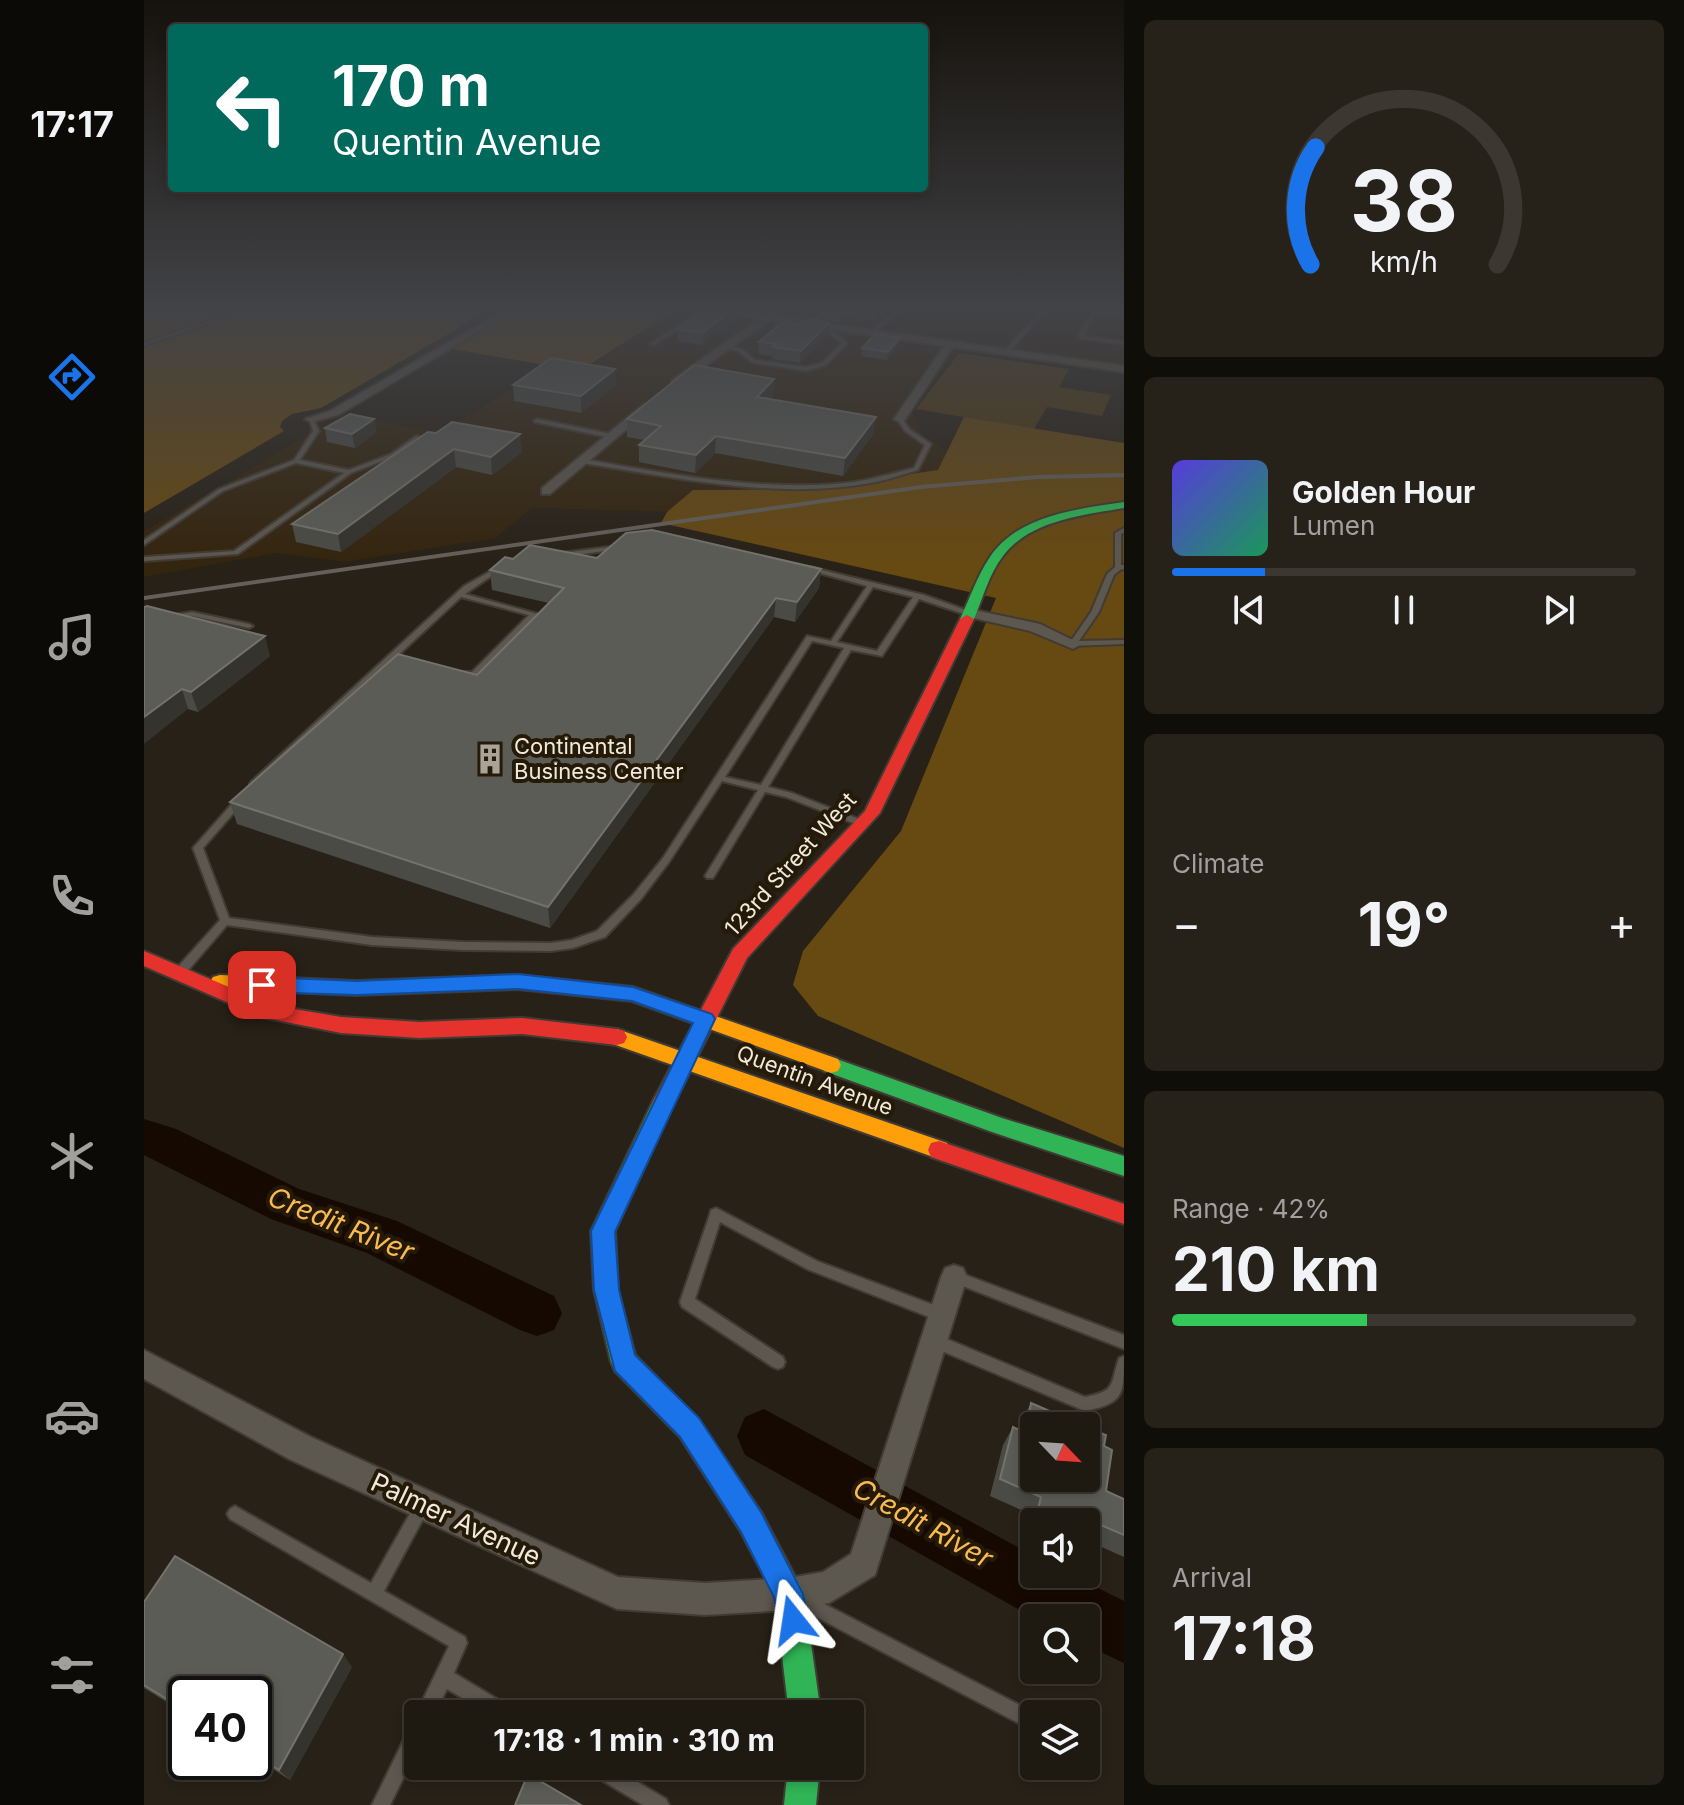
<!DOCTYPE html>
<meta charset="utf-8">
<style>
:root{--surface:#1e1911;--page:#26221a;--text:#f1f3f6;--muted:#a1a09f;--line:#3c3831;--accent:#1a73e8}
body{margin:0;font-family:Inter,sans-serif;background:var(--page);color:var(--text);height:100vh;display:flex;flex-direction:column;font-size:30px;white-space:nowrap}
*{box-sizing:border-box;margin:0}
p{font-size:26px;color:var(--muted)}
.icon{flex:none;width:44px;height:44px;fill:none;stroke:currentColor;stroke-width:2;stroke-linecap:round;stroke-linejoin:round}
.map{position:relative;flex:1;overflow:hidden}
.panel{display:flex;flex-direction:column;gap:20px;padding:20px;background:#100e09;width:560px}
.panel>*{flex:none}
.top-card{position:absolute;left:24px;top:24px;width:760px;height:168px;border-radius:8px;box-shadow:0 4px 12px #0003,0 0 0 2px var(--line);background:#00695c;color:#fff;overflow:hidden}
.needle{width:52px;rotate:115deg}
.tools{position:absolute;left:876px;top:1412px;display:grid;gap:16px}
.tools a{display:grid;place-items:center;width:80px;height:80px;border-radius:8px;background:var(--surface);box-shadow:0 4px 12px #0003,0 0 0 2px var(--line);font-size:40px}
.speed{position:absolute;left:24px;top:1676px;display:flex;gap:16px;font-size:40px;font-weight:700;text-align:center}
.speed>*{display:grid;place-content:center;width:104px;height:104px;border-radius:50%;background:var(--surface);box-shadow:0 4px 12px #0003,0 0 0 2px var(--line);line-height:1}
.speed .limit{border:4px solid #111;border-radius:12px;background:#fff;color:#111}
.pin{position:absolute;display:grid;place-items:center;width:68px;height:68px;color:#fff;margin:-34px;border-radius:16px;box-shadow:0 4px 12px #0006}
.me{position:absolute;width:88px;margin:-44px;rotate:345deg;stroke-linejoin:round;filter:drop-shadow(0 0 6px #0008)}
.turn{display:flex;align-items:center;gap:28px;height:168px;padding:0 32px;font-size:36px}
.turn .icon{width:104px;height:104px;stroke-width:2.5}
.turn b{display:block;font-size:56px;line-height:68px}
.big{font-size:60px;font-weight:700;line-height:1.1}
.panel .card{flex:1;display:flex;flex-direction:column;justify-content:center;gap:12px;min-width:0;padding:0 28px;border-radius:12px;background:var(--page)}
.panel .dial{align-items:center;gap:0}
.dial svg{height:208px;overflow:visible;fill:none;stroke:var(--line);stroke-width:7;stroke-linecap:round;text-anchor:middle}
.dial text{fill:var(--text);stroke:none}
.song{display:flex;align-items:center;gap:24px}
.cover{width:96px;height:96px;border-radius:12px;background:linear-gradient(135deg,hsl(250 70% 55%),hsl(150 70% 35%))}
.played{height:8px;border-radius:4px;background:linear-gradient(90deg,var(--accent) 20%,var(--line) 20%)}
.keys{display:flex;justify-content:space-around;direction:ltr}
.heat{display:flex;justify-content:space-between;align-items:center;font-size:44px;direction:ltr}
.charge{height:12px;border-radius:6px;background:linear-gradient(90deg,#34c759 42%,var(--line) 0)}
.trip{position:absolute;left:260px;top:1700px;width:460px;height:80px;border-radius:8px;background:var(--surface);box-shadow:0 4px 12px #0003,0 0 0 2px var(--line);font-weight:700;line-height:80px;text-align:center}
main{display:flex;flex:1;min-height:0}
.dock{display:flex;flex-direction:column;width:144px;justify-content:space-around;align-items:center;background:#0c0a07;color:var(--muted)}
.dock .icon{width:56px;height:56px}
.dock .on{color:var(--accent)}
.dock b{font-size:36px;color:var(--text)}
.map>svg:first-child{display:block}
.built{fill:#34250e}
.green{fill:#523a11}
.forest{fill:#674912}
.lines{fill:none;stroke-linecap:round;stroke-linejoin:round}
.river{fill:#160902;fill-rule:evenodd}
.lane-casing{stroke:#413b33;stroke-width:4}
.street-casing{stroke:#413b33;stroke-width:4}
.fast-casing{stroke:#413b33;stroke-width:4}
.slow-casing{stroke:#413b33;stroke-width:4}
.jam-casing{stroke:#413b33;stroke-width:4}
.lane{fill:#5c574f;fill-rule:evenodd}
.street{fill:#5c574f;fill-rule:evenodd}
.fast{fill:#30b455;fill-rule:evenodd}
.slow{fill:#ff9f0a;fill-rule:evenodd}
.jam{fill:#e5322d;fill-rule:evenodd}
.rail{stroke:#645f58;stroke-width:4}
.wall{fill:#4b4b46}
.shaded-wall{fill:#35332d}
.building{fill:#5c5c57;stroke:#74726c;stroke-width:2}
.route{fill:#1a73e8;stroke:#114b97;stroke-width:2}
.labels{text-anchor:middle;dominant-baseline:central;stroke-width:8;stroke-linejoin:round;paint-order:stroke}
.poi-label{font-size:22px;fill:#f1e9de;stroke:#251907;text-anchor:start}
.street-label{font-size:22px;fill:#f1e9de;stroke:#251907}
.near-street-label{font-size:26px;fill:#f1e9de;stroke:#251907}
.near-water-label{font-size:28px;font-style:italic;fill:#f9ba53;stroke:#251907}
</style>
<main>
<nav class="dock">
<b>17:17</b>
<svg class="icon on" aria-label="directions" viewBox="0 0 24 24"><path d="M12 3l9 9-9 9-9-9zM9 14v-3h6M13 9l2 2-2 2"/></svg>
<svg class="icon" aria-label="music" viewBox="0 0 24 24"><path d="M9 18V5l10-2v13"/><circle cx="6" cy="18" r="3"/><circle cx="16" cy="16" r="3"/></svg>
<svg class="icon" aria-label="phone" viewBox="0 0 24 24"><path d="M5 4h4l2 5-3 2q2 4 5 5l2-3 5 2v4C11 20 4 13 5 4z"/></svg>
<svg class="icon" aria-label="climate" viewBox="0 0 24 24"><path d="M12 3v18M4 7l16 10M4 17L20 7"/></svg>
<svg class="icon" aria-label="car" viewBox="0 0 24 24"><path d="M5 17H2v-5l4-1 3-4h7l3 4 3 1v5h-3M9 17h6M6 11h13"/><circle cx="7" cy="17" r="2"/><circle cx="17" cy="17" r="2"/></svg>
<svg class="icon" aria-label="filters" viewBox="0 0 24 24"><path d="M4 7h16M4 17h16"/><circle cx="9" cy="7" r="2"/><circle cx="15" cy="17" r="2"/></svg>
</nav>
<div class="map">
<svg width="980" height="1805" viewBox="0 0 980 1805">
<rect width="100%" height="100%" fill="#282117"/>
<path class="built" d="M538,309H980V374L813,351L768,411L777,433L802,451L800,469L734,486L550,490L527,512L388,508L351,538L202,562L133,553L0,577V531L200,414L297,433L405,365L442,370Z"/>
<path class="green" d="M815,353L925,369L915,387L967,395L958,416L903,407L890,429L772,409Z"/>
<path class="forest" d="M0,309H347L177,408L148,414L138,421L136,427L140,431L0,513Z
M375,309H534L435,371L309,349Z
M820,417L980,443V1148L674,1016L649,985L659,951L757,831L852,598L517,523L523,512L549,490L664,489L794,470Z"/>
<g class="lines">
<path class="river" d="M0,1119L32,1129L155,1189L253,1221L410,1296L418,1313L410,1330L393,1336L376,1330L223,1253L127,1219L0,1155Z
M620,1409L890,1556V1574H926L980,1601V1663L942,1645V1618H890L601,1455L593,1436L601,1417Z"/>
<g class="lane-casing">
<path id="lane" d="M99,309H104L0,346V343Z
M559,309H564L510,345L506,344Z
M655,309H663L682,313L668,324L666,322L676,314Z
M755,309H759L730,333H726V331Z
M894,309H898V315L864,353H860V351L894,314Z
M949,310L980,313V315L952,313L939,336L980,342V344L934,338Z
M687,325L689,326V331L703,343L682,365L662,371L607,362L594,351L578,347L581,345L598,349L611,360L662,367L678,363L698,343L684,331L685,326Z
M165,418H169L175,431L156,460L205,470L247,454L272,436L277,437L251,456L207,473L94,554L0,561V557L90,551L200,473L152,463L79,491L0,545V540L75,489L150,460L169,431Z
M754,418H758L765,429L787,444L774,470C760,474 746,479 732,482C635,501 534,478 438,463L435,461L438,459C521,473 606,490 691,484C718,482 743,475 770,468L781,445L761,431L753,419Z
M393,419L467,434L470,436L467,438L391,422L390,421Z
M980,528V533L977,534V565H980V569L976,570L970,575L955,612L935,641L980,640V644L926,646L925,644L947,612L963,574L971,567V533Z
M473,546L475,547V549L417,557L414,555L417,553Z
M354,567L359,568L321,594L394,614L333,676H319L315,674L319,672H328L385,615L317,597L113,786H107L106,784L107,782L320,586Z
M666,567L780,595L830,613L829,615H823L775,599L738,656L707,650L624,787L648,793L720,821L722,823L720,825H714L642,797L621,792L569,878H563L561,876L614,790L578,781L525,862L497,899L461,937L429,948L407,951L319,950L228,945L83,925L40,975H32L31,972L32,969L76,920L49,848L94,797L97,796L102,799L100,801L59,848L85,918L228,937L319,942L407,943L428,940L453,931L489,895L519,858L663,636L687,641L723,586L664,570V568ZM729,587L769,597L733,651L693,642ZM668,641L700,648L617,785L581,777Z
M48,612L105,624L109,626L105,628L48,616L30,619L26,617L30,615Z
M572,1208L673,1261L803,1310L805,1315L803,1320L798,1322L663,1269L576,1222L551,1299L639,1357L641,1362L639,1367L634,1369L629,1367L538,1307L536,1302L566,1214L567,1210Z
M811,1271L980,1335V1349L806,1281L804,1277L806,1273Z
M791,1334L941,1397C973,1391 966,1384 975,1358L980,1356C980,1395 980,1403 941,1411L786,1346L784,1341L786,1336Z
M278,1498L283,1501L286,1506L240,1591L321,1637L323,1643L310,1673L368,1708L371,1714H346L303,1689L290,1714H274V1718L272,1714L275,1708L305,1646L86,1519L83,1514L86,1509L91,1506L96,1509L227,1583L273,1501Z
M661,1594L893,1714H890V1731L655,1608L653,1602L655,1596Z
M274,1720V1748L246,1805H228L268,1723Z
M441,1766H467L522,1799L525,1805H499L444,1772Z"/>
</g>
<g class="street-casing">
<path id="street" d="M362,309H373L194,415L167,422L161,419L186,411Z
M560,309L622,314L630,310L635,313L632,316L980,366V372L809,347L760,421L756,422L750,419L800,346L625,321L536,384H528V380L615,319Z
M500,404L510,406L406,494H398V488Z
M826,609L896,624L937,644L929,649L886,631L821,616L819,613Z
M810,1265L819,1268L823,1277L731,1575L685,1603L645,1610L561,1615L473,1609L145,1459L0,1379V1350L167,1437L474,1577L561,1583L645,1578L679,1572L707,1554L797,1277L801,1268Z"/>
</g>
<g class="fast-casing">
<path id="fast" d="M980,502V508C940,515 886,520 859,556C845,574 839,598 830,619L823,623L818,622L816,619C826,598 833,576 846,557C874,515 934,509 980,502Z
M687,1057L858,1118L980,1156V1176L848,1132L680,1071L677,1065L680,1059Z
M519,1094L527,1097L530,1103L471,1231L474,1290L491,1355L554,1419L617,1512L655,1584L660,1594L677,1714H645L631,1597L597,1532L536,1437L471,1371L467,1362L450,1290L447,1231L511,1097Z
M644,1766H676L672,1805H640Z"/>
</g>
<g class="slow-casing">
<path id="slow" d="M76,975L213,981L374,975L489,987L694,1059L697,1065L694,1071L687,1073L488,1001L374,989L213,995L76,989L69,987L66,982L69,977Z
M473,1029L803,1143L806,1150L803,1157L795,1159L466,1043L463,1037L466,1031Z"/>
</g>
<g class="jam-casing">
<path id="jam" d="M823,615L830,619L736,813L603,958L527,1109L519,1112L511,1109L508,1103L589,949L721,811L816,619Z
M0,951L127,1005L197,1017L276,1022L378,1018L473,1029L480,1031L483,1037L480,1043L473,1045L378,1034L276,1038L197,1033L117,1017L0,966Z
M795,1141L980,1204V1224L787,1157L784,1150L787,1143Z"/>
</g>
<use href="#lane" class="lane"/>
<use href="#street" class="street"/>
<use href="#fast" class="fast"/>
<use href="#slow" class="slow"/>
<use href="#jam" class="jam"/>
<path class="rail" d="M0,598L777,487L894,477L980,475"/>
</g>
<path class="wall" d="M566,309H591V318L558,345L534,341V329Z
M681,309H746L731,321L702,316L696,322L680,320Z
M684,335L656,363L628,359V356L614,354L615,342Z
M756,338L754,346L743,360L717,356L718,348Z
M630,379L629,395L626,399L729,434L699,476L571,453L551,473L495,462V445L500,440L483,437V419Z
M369,385H472L437,413L370,401Z
M230,419L232,432L211,448L183,442L181,428Z
M292,433L378,452L348,475L312,467L197,552L152,542L148,524Z
M453,558L677,569L675,588L651,622L630,617L406,928L93,824L86,802L333,675L405,603L348,590L346,570L369,559Z
M0,607L126,656L54,712L44,709Z
M887,1403L960,1446L962,1491L980,1499V1557L942,1540V1522H890V1529L883,1526L886,1514L846,1496L859,1445L869,1427L875,1430L877,1421Z
M0,1602L208,1667L146,1780L110,1757V1694H42V1714L0,1688Z"/>
<path class="shaded-wall" d="M588,309H591V318L558,345L559,333Z
M698,309H703L702,316L696,322Z
M733,309H746L731,321Z
M685,323L684,335L656,363L657,351Z
M756,338L754,346L743,360L744,352Z
M471,369L472,385L437,413V396Z
M630,379L629,395L612,413L613,397Z
M732,417L729,434L699,476L701,458Z
M230,419L232,432L211,448L208,434Z
M376,434L378,452L348,475L347,457Z
M572,436L571,453L551,473L552,455Z
M310,449L312,467L197,552L194,534Z
M677,569L675,588L651,622L653,602Z
M632,598L630,617L406,928L404,907Z
M121,636L126,656L54,712L47,692Z
M38,689L44,709L0,744V717Z
M199,1654L208,1667L146,1780L135,1770Z"/>
<path class="building" d="M566,309H588L559,333L534,329Z
M667,318L685,323L657,351L629,347L632,344L615,342L638,322L657,325Z
M731,334L756,338L744,352L718,348Z
M407,358L471,369L437,396L369,385Z
M550,365L630,379L613,397L732,417L701,458L572,436L552,455L495,445L517,426L483,419Z
M206,414L230,419L208,434L181,428Z
M308,422L376,434L347,457L310,449L194,534L148,524L284,432L292,433Z
M508,530L677,569L653,602L632,598L404,907L86,802L254,654L333,675L420,588L346,570L361,557L369,559L386,545L453,558L482,533Z
M3,606L121,636L47,692L38,689L0,717V607Z
M887,1403L940,1426H890V1478H942V1427L962,1435L960,1446L968,1450L962,1491L980,1499V1535L915,1507L913,1518L894,1509L897,1497L856,1479L869,1427L882,1433Z
M31,1556L199,1654L135,1770L110,1754V1694H42V1711L0,1685V1602Z
M384,1774L437,1805H371Z"/>
<linearGradient id="sky" x2="0" y2="1"><stop stop-color="#16120d"/><stop offset="0.55" stop-color="#424347"/><stop offset="1" stop-color="#424347" stop-opacity="0"/></linearGradient>
<rect width="980" height="561" fill="url(#sky)"/>
<path class="route" d="M374,974L489,987L568,1014L571,1019L471,1232L475,1290L491,1355L555,1418L617,1512L659,1594L664,1620L659,1631L649,1635L638,1631L630,1597L597,1532L536,1437L471,1371L450,1290L447,1231L549,1023L488,1001L374,989L213,995L118,992L111,990L108,985L111,979L118,977L213,981Z"/>
<defs>
<g id="building-bare" transform="scale(2.4)"><path d="M-4-6H4V6H1V3H-1V6H-4ZM-2.5-4.3h1.7v1.8h-1.7ZM.8-4.3h1.7v1.8H.8ZM-2.5-1h1.7V.8h-1.7ZM.8-1h1.7V.8H.8Z" fill="#aba398" stroke="#251907" stroke-width="2.5" paint-order="stroke"/></g>
</defs>
<g fill-rule="evenodd">
<use href="#building-bare" x="346" y="759"/>
</g>
<g class="labels">
<g class="poi-label">
<text x="370" y="746">Continental<tspan x="370" dy="25">Business Center</tspan></text>
</g>
<g class="street-label">
<text transform="translate(646 864) rotate(-48)">123rd Street West</text>
<text transform="translate(671 1080) rotate(20)">Quentin Avenue</text>
</g>
<g class="near-street-label">
<text transform="translate(312 1519) rotate(25)">Palmer Avenue</text>
</g>
<g class="near-water-label">
<text transform="translate(197 1224) rotate(22)">Credit River</text>
<text transform="translate(779 1523) rotate(29)">Credit River</text>
</g>
</g>
</svg>
<div class="tools">
<a><svg class="needle" viewBox="-14 -14 28 28"><path d="M0-13l5 13h-10z" fill="#e53935"/><path d="M0 13l5-13h-10z" fill="#a1a09f"/></svg></a>
<a><svg class="icon" aria-label="sound" viewBox="0 0 24 24"><path d="M4 9h4l5-4v14l-5-4H4zM17 9q2 3 0 6"/></svg></a>
<a><svg class="icon" aria-label="search" viewBox="0 0 24 24"><circle cx="10" cy="10" r="6"/><path d="M15 15l6 6"/></svg></a>
<a><svg class="icon" aria-label="layers" viewBox="0 0 24 24"><path d="M12 4l9 5-9 5-9-5zM3 14l9 5 9-5"/></svg></a>
</div>
<div class="speed"><div class="limit">40</div></div>
<div class="pin" style="left:118px;top:985px;background:#d93025"><svg class="icon" aria-label="arrive" viewBox="0 0 24 24"><path d="M6 21V4h12l-3 4 3 4H6"/></svg></div>
<svg class="me" style="left:649px;top:1620px" viewBox="-20 -20 40 40"><path d="M0-17L14 15 0 8-14 15z" fill="#1a73e8" stroke="#fff" stroke-width="4"/></svg>
<div class="trip">17:18 · 1 min · 310 m</div>
<div class="top-card">
<div class="turn"><svg class="icon" aria-label="left" viewBox="0 0 24 24"><path d="M17 20v-9H6M10 6l-5 5 5 5"/></svg><div><b>170 m</b>Quentin Avenue</div></div>
</div>
</div>
<section class="panel">
<div class="card dial"><svg viewBox="0 0 100 80">
<path d="M14 69A42 42 0 1 1 86 69"/>
<path d="M14 69A42 42 0 0 1 16 24" stroke="#1a73e8"/>
<text x="50" y="56" font-size="32" font-weight="700">38</text>
<text x="50" y="72" font-size="11">km/h</text>
</svg></div>
<div class="card">
<div class="song"><i class="cover"></i><div><b>Golden Hour</b><p>Lumen</p></div></div>
<div class="played"></div>
<div class="keys"><svg class="icon" aria-label="previous" viewBox="0 0 24 24"><path d="M18 5L8 12l10 7zM5 5v14"/></svg><svg class="icon" aria-label="pause" viewBox="0 0 24 24"><path d="M8 5v14M16 5v14"/></svg><svg class="icon" aria-label="next" viewBox="0 0 24 24"><path d="M6 5l10 7-10 7zM19 5v14"/></svg></div>
</div>
<div class="card"><p>Climate</p>
<div class="heat"><a>−</a><b class="big">19°</b><a>+</a></div>
</div>
<div class="card"><p>Range · 42%</p><b class="big">210 km</b><div class="charge"></div></div>
<div class="card"><p>Arrival</p><b class="big">17:18</b></div>
</section>
</main>
